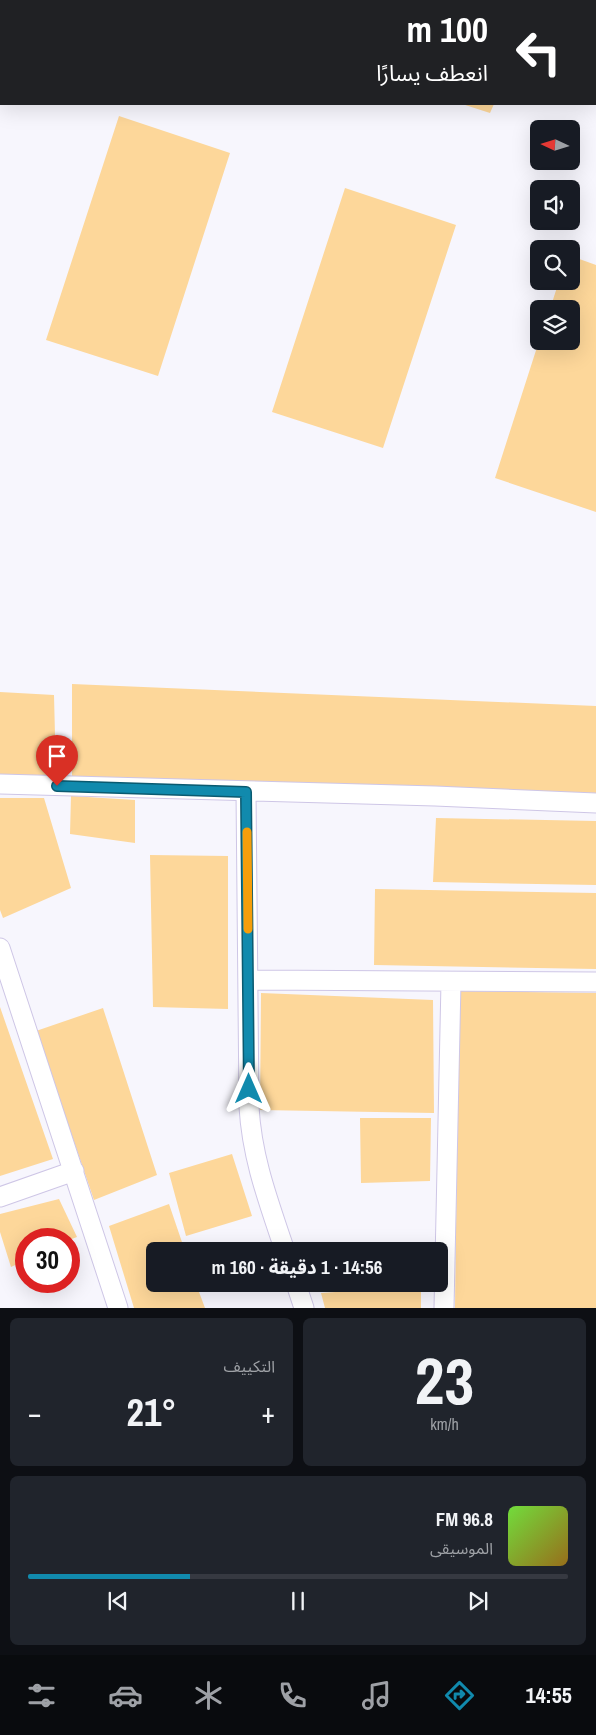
<!DOCTYPE html>
<html lang="ar">
<meta charset="utf-8">
<style>
:root{--surface:#171b24;--page:#20242c;--text:#f1f3f6;--muted:#9ea1a6;--line:#363941;--accent:#118aad}
body{margin:0;font-family:"Archivo Narrow","Noto Sans Arabic",sans-serif;background:var(--page);color:var(--text);direction:rtl;height:100vh;display:flex;flex-direction:column;font-size:19px;white-space:nowrap}
*{box-sizing:border-box;margin:0}
p{font-size:16px;color:var(--muted)}
.icon{flex:none;width:28px;height:28px;fill:none;stroke:currentColor;stroke-width:2;stroke-linecap:round;stroke-linejoin:round}
.map{position:relative;height:1308px;overflow:hidden;direction:ltr}
.panel{display:flex;flex-direction:column;gap:10px;padding:10px;background:#0d0f14;flex:1}
.panel>*{flex:none}
.top-card{position:absolute;left:0px;top:0px;width:596px;height:105px;box-shadow:0 5px 20px #0002;direction:rtl;background:#202124;color:#fff;overflow:hidden}
.needle{width:32px;rotate:274deg}
.buttons{position:absolute;left:530px;top:120px;display:grid;gap:10px}
.buttons a{display:grid;place-items:center;width:50px;height:50px;border-radius:8px;background:var(--surface);box-shadow:0 5px 20px #0002;font-size:25px}
.speed{position:absolute;left:15px;top:1228px;display:flex;gap:10px;font-size:25px;font-weight:700;text-align:center}
.speed>*{display:grid;place-content:center;width:65px;height:65px;border-radius:50%;background:var(--surface);box-shadow:0 5px 20px #0002;line-height:1}
.speed .limit{border:8px solid #d22;background:#fff;color:#111}
.pin{position:absolute;display:grid;place-items:center;width:42px;height:42px;color:#fff;margin:-51px -21px;border-radius:50% 50% 50% 0;rotate:-45deg;box-shadow:0 0 5px #0007}
.pin .icon{rotate:45deg}
.me{position:absolute;width:55px;margin:-28px;rotate:0deg;stroke-linejoin:round;filter:drop-shadow(0 0 4px #0008)}
.turn{display:flex;align-items:center;gap:18px;height:105px;padding:0 25px;font-size:22px}
.turn .icon{width:65px;height:65px;stroke-width:2.5}
.turn b{display:block;font-size:35px;line-height:42px}
.big{font-size:38px;font-weight:700;line-height:1.1}
.panel .tile{flex:1;display:flex;flex-direction:column;justify-content:center;gap:8px;min-width:0;padding:0 18px;border-radius:8px;background:var(--page)}
.panel .dial{align-items:center;gap:0}
.dial b{font-size:65px;line-height:1}
.song{display:flex;align-items:center;gap:15px}
.cover{width:60px;height:60px;border-radius:8px;background:linear-gradient(135deg,hsl(100 70% 55%),hsl(40 70% 35%))}
.played{height:5px;border-radius:2px;background:linear-gradient(90deg,var(--accent) 30%,var(--line) 30%)}
.keys{display:flex;justify-content:space-around;direction:ltr}
.heat{display:flex;justify-content:space-between;align-items:center;font-size:28px;direction:ltr}
.panel .tiles{flex:1;display:grid;gap:10px;grid-template-columns:1fr 1fr}
.tile:last-child{grid-column:span 2}
.trip{position:absolute;left:146px;top:1242px;width:302px;height:50px;border-radius:8px;background:var(--surface);box-shadow:0 5px 20px #0002;font-weight:700;line-height:50px;text-align:center;direction:rtl}
.dock{display:flex;height:80px;justify-content:space-around;align-items:center;background:#090b0e;color:var(--muted)}
.dock .icon{width:35px;height:35px}
.dock .on{color:var(--accent)}
.dock b{font-size:22px;color:var(--text)}
.map>svg:first-child{display:block}
.building{fill:#fdd79a}
.lines{fill:none;stroke-linecap:round;stroke-linejoin:round}
.minor-casing{stroke:#cec6e6;stroke-width:21}
.minor{stroke:#fff;stroke-width:19}
.route-casing{stroke:#0b5a70;stroke-width:12}
.route{stroke:#118aad;stroke-width:9}
.slow{stroke:#f59e0b;stroke-width:9}
</style>
<div class="map">
<svg width="596" height="1308" viewBox="0 0 596 1308">
<rect width="100%" height="100%" fill="#f7f6fd"/>
<path class="building" d="M462,104H494L490,113Z
M119,116L230,153L158,376L46,340Z
M345,188L456,225L383,448L272,412Z
M571,256L596,265V512L495,478L539,341H571V309H550L559,281H571Z
M72,684L596,706V793L72,780Z
M0,692L54,695L56,775L0,776Z
M71,796L135,800V843L70,834Z
M0,798H44L71,888L3,918L0,910Z
M436,818L596,821V885L433,882Z
M150,855L228,856V1009L153,1007Z
M375,889L596,893V969L374,965Z
M459,991L596,993V1308H455Z
M261,993L433,1000L434,1113L260,1110Z
M0,1007L53,1159L0,1176Z
M103,1008L157,1175L94,1200L36,1031Z
M360,1118H431L430,1181L361,1183Z
M232,1154L252,1216L186,1236L169,1173Z
M59,1199L77,1237L69,1240V1239H26V1260L11,1267L0,1232V1214Z
M169,1204L185,1251H155V1284H196L205,1308H134L109,1226Z
M421,1286V1308H325L321,1293Z"/>
<g class="lines">
<g class="minor-casing">
<path id="minor" d="M0,784L435,796L596,803
M246,792L249,1107C252,1159 269,1203 285,1251
M0,948L118,1308
M249,980L596,982
M0,1197L74,1171
M296,1284L304,1308
M444,1308L451,982"/>
</g>
<use href="#minor" class="minor"/>
</g>
<g class="lines">
<g class="route-casing">
<path id="route" d="M57,786L246,792L249,1089"/>
</g>
<use href="#route" class="route"/>
<path class="slow" d="M247,832L248,929"/>
</g>
</svg>
<div class="buttons">
<a><svg class="needle" viewBox="-14 -14 28 28"><path d="M0-13l5 13h-10z" fill="#e53935"/><path d="M0 13l5-13h-10z" fill="#9ea1a6"/></svg></a>
<a><svg class="icon" aria-label="sound" viewBox="0 0 24 24"><path d="M4 9h4l5-4v14l-5-4H4zM17 9q2 3 0 6"/></svg></a>
<a><svg class="icon" aria-label="search" viewBox="0 0 24 24"><circle cx="10" cy="10" r="6"/><path d="M15 15l6 6"/></svg></a>
<a><svg class="icon" aria-label="layers" viewBox="0 0 24 24"><path d="M12 4l9 5-9 5-9-5zM3 14l9 5 9-5"/></svg></a>
</div>
<div class="speed"><div class="limit">30</div></div>
<div class="pin" style="left:57px;top:786px;background:#d93025"><svg class="icon" aria-label="arrive" viewBox="0 0 24 24"><path d="M6 21V4h12l-3 4 3 4H6"/></svg></div>
<svg class="me" style="left:249px;top:1089px" viewBox="-20 -20 40 40"><path d="M0-17L14 15 0 8-14 15z" fill="#118aad" stroke="#fff" stroke-width="4"/></svg>
<div class="trip">14:56 · 1 دقيقة · 160 m</div>
<div class="top-card">
<div class="turn"><svg class="icon" aria-label="left" viewBox="0 0 24 24"><path d="M17 20v-9H6M10 6l-5 5 5 5"/></svg><div><b>100 m</b>انعطف يسارًا</div></div>
</div>
</div>
<section class="panel">
<div class="tiles">
<div class="tile dial"><b>23</b><p>km/h</p></div>
<div class="tile"><p>التكييف</p>
<div class="heat"><a>−</a><b class="big">21°</b><a>+</a></div>
</div>
<div class="tile">
<div class="song"><i class="cover"></i><div><b>96.8 FM</b><p>الموسيقى</p></div></div>
<div class="played"></div>
<div class="keys"><svg class="icon" aria-label="previous" viewBox="0 0 24 24"><path d="M18 5L8 12l10 7zM5 5v14"/></svg><svg class="icon" aria-label="pause" viewBox="0 0 24 24"><path d="M8 5v14M16 5v14"/></svg><svg class="icon" aria-label="next" viewBox="0 0 24 24"><path d="M6 5l10 7-10 7zM19 5v14"/></svg></div>
</div>
</div>
</section>
<nav class="dock">
<b>14:55</b>
<svg class="icon on" aria-label="directions" viewBox="0 0 24 24"><path d="M12 3l9 9-9 9-9-9zM9 14v-3h6M13 9l2 2-2 2"/></svg>
<svg class="icon" aria-label="music" viewBox="0 0 24 24"><path d="M9 18V5l10-2v13"/><circle cx="6" cy="18" r="3"/><circle cx="16" cy="16" r="3"/></svg>
<svg class="icon" aria-label="phone" viewBox="0 0 24 24"><path d="M5 4h4l2 5-3 2q2 4 5 5l2-3 5 2v4C11 20 4 13 5 4z"/></svg>
<svg class="icon" aria-label="climate" viewBox="0 0 24 24"><path d="M12 3v18M4 7l16 10M4 17L20 7"/></svg>
<svg class="icon" aria-label="car" viewBox="0 0 24 24"><path d="M5 17H2v-5l4-1 3-4h7l3 4 3 1v5h-3M9 17h6M6 11h13"/><circle cx="7" cy="17" r="2"/><circle cx="17" cy="17" r="2"/></svg>
<svg class="icon" aria-label="filters" viewBox="0 0 24 24"><path d="M4 7h16M4 17h16"/><circle cx="9" cy="7" r="2"/><circle cx="15" cy="17" r="2"/></svg>
</nav>
